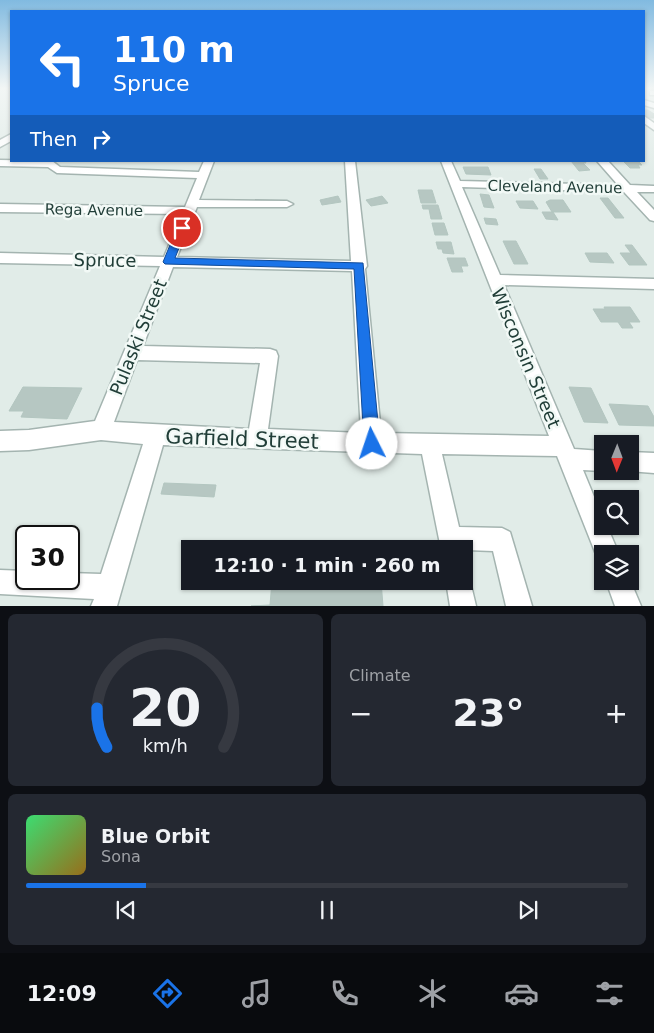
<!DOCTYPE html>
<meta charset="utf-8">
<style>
:root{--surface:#171b24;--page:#242831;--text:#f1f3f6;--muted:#9ea1a6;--line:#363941;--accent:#1a73e8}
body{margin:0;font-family:"DejaVu Sans",sans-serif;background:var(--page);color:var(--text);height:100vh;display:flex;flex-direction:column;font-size:19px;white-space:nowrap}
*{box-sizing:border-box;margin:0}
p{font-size:16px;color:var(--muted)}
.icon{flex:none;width:28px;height:28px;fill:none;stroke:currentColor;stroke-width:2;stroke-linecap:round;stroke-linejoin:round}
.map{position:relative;height:606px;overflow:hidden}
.side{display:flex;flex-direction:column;gap:8px;padding:8px;background:#0d0f14;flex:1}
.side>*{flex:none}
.guide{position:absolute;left:10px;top:10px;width:635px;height:152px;border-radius:0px;box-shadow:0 1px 4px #0004;background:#1a73e8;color:#fff;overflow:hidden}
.needle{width:32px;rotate:181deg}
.tools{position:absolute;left:594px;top:435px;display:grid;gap:10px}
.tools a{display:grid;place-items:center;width:45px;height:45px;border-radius:0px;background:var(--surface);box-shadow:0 1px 4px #0004;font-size:25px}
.speed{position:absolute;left:15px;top:525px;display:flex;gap:10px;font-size:25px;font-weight:700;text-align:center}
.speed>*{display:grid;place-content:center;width:65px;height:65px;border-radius:50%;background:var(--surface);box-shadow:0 1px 4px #0004;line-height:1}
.speed .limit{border:2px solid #111;border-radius:8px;background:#fff;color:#111}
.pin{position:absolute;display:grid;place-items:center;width:42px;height:42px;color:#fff;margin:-21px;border:2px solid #fff;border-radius:50%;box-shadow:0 1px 5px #0007}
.me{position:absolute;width:55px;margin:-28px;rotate:356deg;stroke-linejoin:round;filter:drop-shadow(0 0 4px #0008)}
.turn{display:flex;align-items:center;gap:18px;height:105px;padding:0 20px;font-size:22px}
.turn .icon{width:65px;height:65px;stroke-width:2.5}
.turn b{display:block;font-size:35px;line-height:42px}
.then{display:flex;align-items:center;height:48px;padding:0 20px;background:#0003;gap:10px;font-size:19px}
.big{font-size:38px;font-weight:700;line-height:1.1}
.side .tile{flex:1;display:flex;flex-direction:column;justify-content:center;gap:8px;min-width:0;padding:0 18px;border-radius:8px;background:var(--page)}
.side .dial{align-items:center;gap:0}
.dial svg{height:130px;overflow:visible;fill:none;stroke:var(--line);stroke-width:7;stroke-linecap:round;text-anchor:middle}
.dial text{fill:var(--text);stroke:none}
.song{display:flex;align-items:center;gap:15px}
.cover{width:60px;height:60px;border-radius:8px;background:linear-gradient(135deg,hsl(140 70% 55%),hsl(40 70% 35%))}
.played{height:5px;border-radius:2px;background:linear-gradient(90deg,var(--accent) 20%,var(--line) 20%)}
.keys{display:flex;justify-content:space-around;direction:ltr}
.heat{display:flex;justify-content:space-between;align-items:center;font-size:28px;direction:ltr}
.side .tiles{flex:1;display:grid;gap:8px;grid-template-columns:1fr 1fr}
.tile:last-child{grid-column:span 2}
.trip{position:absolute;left:181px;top:540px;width:292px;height:50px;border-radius:0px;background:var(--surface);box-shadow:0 1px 4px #0004;font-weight:700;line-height:50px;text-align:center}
.tab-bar{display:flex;height:80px;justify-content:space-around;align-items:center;background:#090b0e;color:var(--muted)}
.tab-bar .icon{width:35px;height:35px}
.tab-bar .on{color:var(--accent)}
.tab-bar b{font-size:22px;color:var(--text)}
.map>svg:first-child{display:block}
.building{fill:#b6c7c2;stroke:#b3c6c0}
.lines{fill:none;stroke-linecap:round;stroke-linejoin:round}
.minor-casing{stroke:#a4b4b0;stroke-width:3}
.minor{fill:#fff;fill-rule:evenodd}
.route{fill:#1a73e8;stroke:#114b97}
.labels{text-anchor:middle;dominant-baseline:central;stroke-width:5;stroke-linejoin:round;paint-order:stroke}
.far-street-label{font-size:15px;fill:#213e38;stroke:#f2f9f6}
.street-label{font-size:18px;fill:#213e38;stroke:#f2f9f6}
.near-street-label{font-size:21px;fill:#213e38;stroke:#f2f9f6}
</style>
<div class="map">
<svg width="654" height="606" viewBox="0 0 654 606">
<rect width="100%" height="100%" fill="#e1ece8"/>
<path class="building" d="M644,110H648L654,114V118H648L644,114Z
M571,161H585L586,163H583L590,170L579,171Z
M623,161H638L642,165H638L640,168H630Z
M463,167H488L491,175L466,174Z
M534,169H541L548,179H540Z
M418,190H432L436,203H421Z
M480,194L489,195L494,208L484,207Z
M338,196L341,202L322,205L320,200Z
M382,196L388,203L371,206L366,200Z
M600,198H608L624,218H615Z
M550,200H563L571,212H552L546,202Z
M516,201H533L538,209L520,208Z
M422,205H438L442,219H431L429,209H423Z
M542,212H553L558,220L546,219Z
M484,218L496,219L498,225L486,224Z
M432,223H444L448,235H435Z
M503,241H516L528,264H514Z
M436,242H451L454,254L443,253L442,249H438Z
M625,245H632L647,265H629L620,253H631Z
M585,253H607L614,263L590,262Z
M447,258H465L468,266H461L463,272H452Z
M604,307H630L640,322H629L633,328H622L618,322H601L593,309H605Z
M23,387L82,388L67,419L21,417L24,411H9Z
M569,387L591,388L608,423L584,422Z
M609,404L648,406L654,417V426L619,425Z
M164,483L216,485L214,497L161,494Z
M275,547L379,548V549H274Z
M272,581H381L383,606H251L270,605Z"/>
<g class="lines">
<g class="minor-casing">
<path id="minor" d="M650,91H654V95H650Z
M644,100L654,103V108L644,105Z
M644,116L654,123V130L644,123Z
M11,134V141L0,147V140Z
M0,160L52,161L60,167L199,172L204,161H214L199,200L287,201L293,204L287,207H197L177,257L351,261L345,161H355L367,266L365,269L381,433L549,436L441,161H451L460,181L618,185L597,161H608L630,185L654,186V192H637L654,210V221L650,220L624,192L462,187L500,275L654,279V289L504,285L574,449L602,451V471L583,470L602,516V526H607L619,554H602V564L599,562L557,456L442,454L459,527L502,528L510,532L532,606H506L493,551L441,549L422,454L163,445L117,606H91L94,599L0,594V570L26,571V579H69V573L101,574L143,444L101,440L29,450L0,451V431L29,430L95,421L160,266L0,263V253L164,257L182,214L0,212V204L185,207L197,178L57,173L48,167L0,166ZM173,267L352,271L361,433L268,429L278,356L276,351L270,349L143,346ZM137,360L260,363L249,429L114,422Z
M630,452L654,453V473L628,471H630Z
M465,572L470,581L476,606H450L446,581H465Z
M630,580L641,606H615L606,581Z"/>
</g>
<use href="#minor" class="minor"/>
</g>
<linearGradient id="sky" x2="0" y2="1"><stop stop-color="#81bae0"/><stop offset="0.51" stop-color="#f2f6f5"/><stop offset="1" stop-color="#f2f6f5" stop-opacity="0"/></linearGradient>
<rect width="654" height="173" fill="url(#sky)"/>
<path class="route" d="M182,225L187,228L175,258L363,263L380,444L377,449L372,451L367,449L364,444L354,269L165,264L163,262L177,228Z"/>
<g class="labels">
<g class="far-street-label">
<text transform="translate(555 187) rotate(1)">Cleveland Avenue</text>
<text transform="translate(94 210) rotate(1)">Rega Avenue</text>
</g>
<g class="street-label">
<text transform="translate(105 260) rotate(1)">Spruce</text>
<text transform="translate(138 337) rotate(-68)">Pulaski Street</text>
<text transform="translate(526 358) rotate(67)">Wisconsin Street</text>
</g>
<g class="near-street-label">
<text transform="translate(242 439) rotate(2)">Garfield Street</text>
</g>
</g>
</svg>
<div class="tools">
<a><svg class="needle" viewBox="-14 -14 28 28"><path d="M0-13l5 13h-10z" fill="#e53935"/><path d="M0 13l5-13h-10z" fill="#9ea1a6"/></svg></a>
<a><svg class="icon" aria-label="search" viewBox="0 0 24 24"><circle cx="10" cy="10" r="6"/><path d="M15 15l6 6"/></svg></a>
<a><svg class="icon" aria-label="layers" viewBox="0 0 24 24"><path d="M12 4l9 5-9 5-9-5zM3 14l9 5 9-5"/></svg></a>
</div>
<div class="speed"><div class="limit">30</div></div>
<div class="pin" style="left:182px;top:228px;background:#d93025"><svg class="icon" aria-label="arrive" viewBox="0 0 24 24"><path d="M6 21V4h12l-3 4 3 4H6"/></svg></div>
<svg class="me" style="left:372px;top:444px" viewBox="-20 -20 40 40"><circle r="19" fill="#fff"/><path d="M0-13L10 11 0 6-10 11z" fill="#1a73e8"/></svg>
<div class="trip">12:10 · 1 min · 260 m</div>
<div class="guide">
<div class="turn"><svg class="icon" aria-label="left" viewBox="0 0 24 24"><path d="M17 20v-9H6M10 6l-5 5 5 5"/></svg><div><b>110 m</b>Spruce</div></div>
<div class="then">Then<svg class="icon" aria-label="right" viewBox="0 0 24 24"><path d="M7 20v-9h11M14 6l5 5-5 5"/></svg></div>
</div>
</div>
<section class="side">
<div class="tiles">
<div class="tile dial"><svg viewBox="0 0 100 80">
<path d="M14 69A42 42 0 1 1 86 69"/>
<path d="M14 69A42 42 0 0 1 8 45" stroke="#1a73e8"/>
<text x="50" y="56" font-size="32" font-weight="700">20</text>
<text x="50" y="72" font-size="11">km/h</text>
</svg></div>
<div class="tile"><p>Climate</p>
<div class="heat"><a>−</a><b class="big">23°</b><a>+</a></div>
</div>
<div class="tile">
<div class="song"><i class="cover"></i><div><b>Blue Orbit</b><p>Sona</p></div></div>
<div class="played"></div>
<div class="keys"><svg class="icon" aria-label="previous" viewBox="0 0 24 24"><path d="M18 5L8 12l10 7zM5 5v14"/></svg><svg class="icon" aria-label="pause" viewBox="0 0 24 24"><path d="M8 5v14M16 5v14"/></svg><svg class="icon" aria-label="next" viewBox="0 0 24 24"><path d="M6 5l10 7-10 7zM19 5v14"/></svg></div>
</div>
</div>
</section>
<nav class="tab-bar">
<b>12:09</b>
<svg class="icon on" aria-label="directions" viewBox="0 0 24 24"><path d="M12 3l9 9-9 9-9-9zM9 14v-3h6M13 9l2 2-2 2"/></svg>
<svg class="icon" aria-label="music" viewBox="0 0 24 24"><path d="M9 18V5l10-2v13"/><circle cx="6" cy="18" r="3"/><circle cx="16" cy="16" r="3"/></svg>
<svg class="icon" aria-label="phone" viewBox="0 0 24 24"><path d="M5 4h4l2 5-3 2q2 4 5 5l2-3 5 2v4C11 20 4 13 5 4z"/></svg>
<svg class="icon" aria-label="climate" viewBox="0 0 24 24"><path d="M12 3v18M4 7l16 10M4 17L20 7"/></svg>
<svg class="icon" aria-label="car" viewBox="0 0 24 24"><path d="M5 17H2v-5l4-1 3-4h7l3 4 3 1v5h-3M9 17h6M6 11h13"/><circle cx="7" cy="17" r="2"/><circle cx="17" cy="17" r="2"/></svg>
<svg class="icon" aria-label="filters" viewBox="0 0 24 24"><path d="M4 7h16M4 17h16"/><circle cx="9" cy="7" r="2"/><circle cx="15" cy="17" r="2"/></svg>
</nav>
